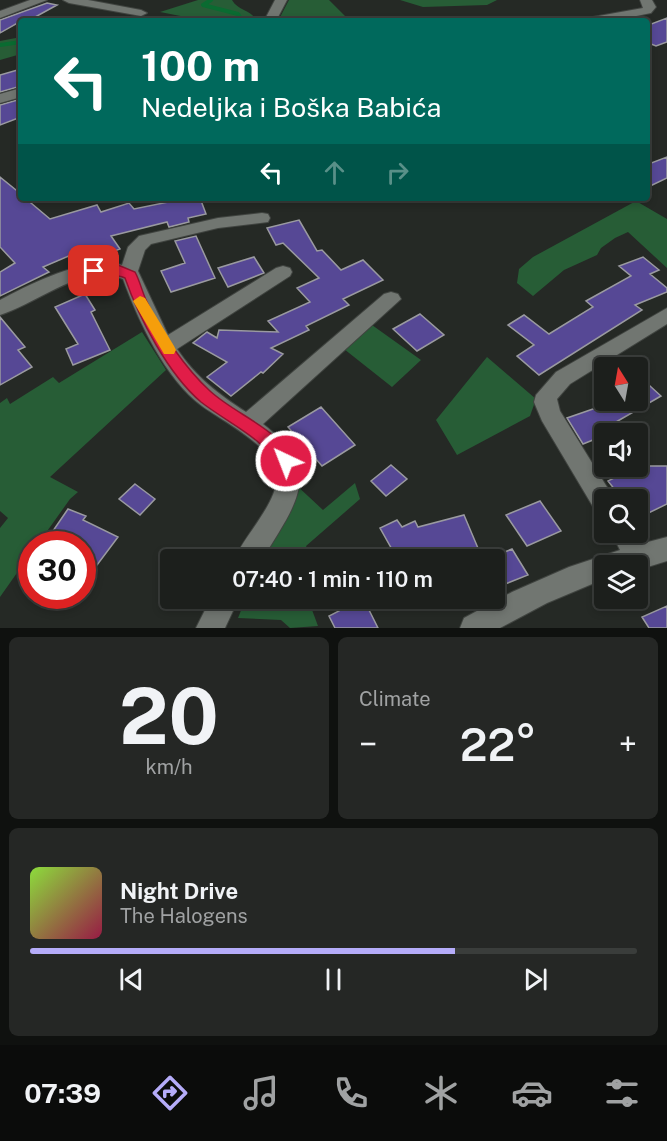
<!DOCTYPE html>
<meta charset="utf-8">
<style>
:root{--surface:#1c1f1c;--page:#252725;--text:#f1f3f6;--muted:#a0a2a3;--line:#3a3d3b;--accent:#b5acf9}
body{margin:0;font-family:"Public Sans",sans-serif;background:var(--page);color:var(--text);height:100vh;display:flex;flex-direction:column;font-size:22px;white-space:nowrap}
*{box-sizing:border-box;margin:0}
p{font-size:20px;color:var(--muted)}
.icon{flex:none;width:33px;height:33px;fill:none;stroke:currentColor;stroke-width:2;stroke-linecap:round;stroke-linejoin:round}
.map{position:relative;height:628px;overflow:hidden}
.side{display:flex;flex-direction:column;gap:9px;padding:9px;background:#0f110f;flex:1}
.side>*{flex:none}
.hud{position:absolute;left:18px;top:18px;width:632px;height:183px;border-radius:6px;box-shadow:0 3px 9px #0003,0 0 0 2px var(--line);background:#00695c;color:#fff;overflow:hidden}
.needle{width:39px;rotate:349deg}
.fabs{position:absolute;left:594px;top:357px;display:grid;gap:12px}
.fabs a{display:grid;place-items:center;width:54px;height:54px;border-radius:6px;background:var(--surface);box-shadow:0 3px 9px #0003,0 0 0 2px var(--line);font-size:30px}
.speed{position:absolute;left:18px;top:531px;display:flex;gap:12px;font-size:30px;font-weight:700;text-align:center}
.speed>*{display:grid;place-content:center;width:78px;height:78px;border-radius:50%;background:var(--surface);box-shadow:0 3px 9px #0003,0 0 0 2px var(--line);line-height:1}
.speed .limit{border:9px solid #d22;background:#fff;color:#111}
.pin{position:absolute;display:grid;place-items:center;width:51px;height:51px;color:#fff;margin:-26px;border-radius:12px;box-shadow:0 3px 9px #0006}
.me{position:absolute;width:66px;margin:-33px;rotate:317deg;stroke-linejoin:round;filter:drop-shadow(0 0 4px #0008)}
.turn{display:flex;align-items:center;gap:21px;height:126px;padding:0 24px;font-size:27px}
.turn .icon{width:78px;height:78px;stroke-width:2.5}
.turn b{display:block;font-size:42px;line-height:51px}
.lanes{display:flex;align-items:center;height:57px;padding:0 24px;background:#0003;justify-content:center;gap:30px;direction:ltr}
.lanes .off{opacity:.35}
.big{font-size:45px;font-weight:600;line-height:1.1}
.side .widget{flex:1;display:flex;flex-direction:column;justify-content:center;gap:9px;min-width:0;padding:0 21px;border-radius:9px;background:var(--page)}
.side .dial{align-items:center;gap:0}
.dial b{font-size:78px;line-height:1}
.song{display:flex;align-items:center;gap:18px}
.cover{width:72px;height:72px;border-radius:9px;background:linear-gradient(135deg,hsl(90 70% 55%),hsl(340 70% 35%))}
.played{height:6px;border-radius:3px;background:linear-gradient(90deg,var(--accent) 70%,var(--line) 70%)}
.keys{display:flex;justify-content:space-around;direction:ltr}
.heat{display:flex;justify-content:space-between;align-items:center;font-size:33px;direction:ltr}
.side .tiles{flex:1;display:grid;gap:9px;grid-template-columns:1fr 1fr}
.widget:last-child{grid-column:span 2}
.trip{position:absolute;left:160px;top:549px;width:345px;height:60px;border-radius:6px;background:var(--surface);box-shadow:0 3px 9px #0003,0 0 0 2px var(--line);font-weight:600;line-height:60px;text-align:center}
.tab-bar{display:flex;height:96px;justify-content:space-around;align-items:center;background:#0b0c0b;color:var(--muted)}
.tab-bar .icon{width:42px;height:42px}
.tab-bar .active{color:var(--accent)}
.tab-bar b{font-size:27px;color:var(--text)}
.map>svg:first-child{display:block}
.green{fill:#275d36}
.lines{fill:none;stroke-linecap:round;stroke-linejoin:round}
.stream{stroke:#0a6b31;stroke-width:4}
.building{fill:#564895;stroke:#9a9aa0;stroke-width:1.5}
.minor-casing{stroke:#404440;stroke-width:2}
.minor{fill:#717671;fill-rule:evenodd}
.route{fill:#e11d48;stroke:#92132f;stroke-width:1.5}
.slow{fill:#f59e0b}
</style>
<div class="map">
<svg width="667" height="628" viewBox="0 0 667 628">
<rect width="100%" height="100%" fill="#252925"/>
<path class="green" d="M198,0H232C238,11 252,10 257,21H206L160,12Z
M289,0H329L347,18L343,21H278Z
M400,0H497L487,5L423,7Z
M21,37V54L0,60V41Z
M636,201L667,219V268L628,232L615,238L601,248L597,255L564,270L533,296L517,283L519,269L533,257Z
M372,325L421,360L392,387L344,349Z
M142,332L166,370L50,477L78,492L70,499L38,544H32L31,553L0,597V528L8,518L0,511V403L7,398L10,404L53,377L59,383Z
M487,357L536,399L530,416L457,455L436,420Z
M294,483L323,510L355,483L360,499L306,546L312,559L261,560Z
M246,598L308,599L318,626L290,628L281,620L238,618Z"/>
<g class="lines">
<path class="stream" d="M211,0L203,5L238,14L240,17L233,21
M0,45L21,42"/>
</g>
<path class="building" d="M47,3L57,5L28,21H21L0,33V20Z
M667,18V42L656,46L646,42V26Z
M21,69V86L0,92V75Z
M21,99V117L0,125V105Z
M667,157V178L646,188V165Z
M0,177L21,194V198H25L50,219L97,205L101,212L129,203L134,209L188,198H200L206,214L188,218L189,222L169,227L167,222L111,236L120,249L99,257L92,246L43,267L49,272L0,296V272L15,263L0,247Z
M299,220L317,251L322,250L341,270L363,260L383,280L343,299L349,305L306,326L309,330L271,348L283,354L263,373L261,372L231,396L207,377L227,362L193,343L207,332L217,338L219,330L278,332L268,321L310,302L297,288L319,278L283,243L276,245L267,228Z
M196,236L215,278L171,292L161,271L185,263L175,241Z
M254,257L264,273L228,287L218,268Z
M643,257L659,270L650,274L667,288V292L635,305L642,310L539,375L517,356L534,345L508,325L524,315L549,334L593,307L586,301L631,276L619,266Z
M85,294L95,310L91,312L110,350L73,365L66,349L78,344L55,307Z
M420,314L444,335L417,351L393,329Z
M0,317L25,347L18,350L32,367L0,385Z
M638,375L661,396L609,426L614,432L604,434V455L593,440L583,444L567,418L619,400H638Z
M321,407L355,445L322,466L288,427Z
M391,465L407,479L386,496L371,481Z
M614,466H667V504L638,518V500H623L608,481L620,475Z
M135,484L155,499L140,515L119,499Z
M540,501L561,531L527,546L506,515Z
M68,509L86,516L83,520L118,537L94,569L82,562V544H44Z
M464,515L483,560H398L380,528L397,520L402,527L415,521L418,527Z
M512,549L528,575L495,588V556Z
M333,598H363L378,628H335L329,616L339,611Z
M667,606V628H649L642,617Z"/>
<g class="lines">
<g class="minor-casing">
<path id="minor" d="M30,0H47L0,18V11Z
M63,0H88L141,10L147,13L141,16L69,3Z
M275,0H287L276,21H264Z
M640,0H652L656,7L651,13L612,21H587L593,17L643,8Z
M21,88V97L0,103V94Z
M262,213L268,214L270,218L268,222L218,228L151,244L145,250L138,271L168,335L276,268L283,266L290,268L292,272L290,276L177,349C196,377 218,394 246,412L384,294L391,292L398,294L401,299L263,424C326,472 295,504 262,560H234C245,534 278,503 277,475C276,448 221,420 202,406C165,379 138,320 123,279C80,264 39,303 0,315V300C32,283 85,256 122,265L128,247L139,236L218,218Z
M667,308V324L570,384L557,399L560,411L615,500H604V513L595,510L542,421L534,402L536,395L556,372Z
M611,532H638L644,543L667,537V561L638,570V566H604V579L547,603L500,628H460L464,618L512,592L569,567L620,550Z
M211,598H239L225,628H196Z"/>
</g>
<use href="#minor" class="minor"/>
</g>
<path class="route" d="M118,265L135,272C140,281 142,292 147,302C160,332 186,369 210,391C236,415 278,428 294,461L292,466C277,471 268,450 257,441C240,427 219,416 201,402C168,374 139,318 125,278C113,272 97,279 87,271L94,267Z"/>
<path class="slow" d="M140,296L145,298L174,346L176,350L174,354H164L133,301Z"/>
</svg>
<div class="fabs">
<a><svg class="needle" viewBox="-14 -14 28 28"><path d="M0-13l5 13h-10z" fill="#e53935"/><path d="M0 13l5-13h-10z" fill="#a0a2a3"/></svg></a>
<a><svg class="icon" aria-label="sound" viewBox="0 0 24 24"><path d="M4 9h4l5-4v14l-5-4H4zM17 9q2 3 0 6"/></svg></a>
<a><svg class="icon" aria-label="search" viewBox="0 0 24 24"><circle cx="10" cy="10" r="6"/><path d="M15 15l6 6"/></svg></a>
<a><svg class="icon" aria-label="layers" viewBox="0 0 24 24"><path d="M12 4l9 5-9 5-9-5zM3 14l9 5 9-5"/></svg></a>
</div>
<div class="speed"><div class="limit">30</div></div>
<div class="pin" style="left:94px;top:271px;background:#d93025"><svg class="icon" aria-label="arrive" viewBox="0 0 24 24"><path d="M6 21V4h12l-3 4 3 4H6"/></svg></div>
<svg class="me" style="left:286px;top:461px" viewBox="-20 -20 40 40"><circle r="17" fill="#e11d48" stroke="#fff" stroke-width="3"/><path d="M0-11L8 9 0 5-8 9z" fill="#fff"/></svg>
<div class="trip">07:40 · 1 min · 110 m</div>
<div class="hud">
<div class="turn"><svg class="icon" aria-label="left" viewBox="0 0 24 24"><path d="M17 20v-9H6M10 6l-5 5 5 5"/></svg><div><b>100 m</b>Nedeljka i Boška Babića</div></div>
<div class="lanes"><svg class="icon" aria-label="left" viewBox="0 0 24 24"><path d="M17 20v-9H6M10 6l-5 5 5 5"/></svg><svg class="icon off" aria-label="ahead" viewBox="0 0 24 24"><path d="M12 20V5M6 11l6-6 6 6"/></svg><svg class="icon off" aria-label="right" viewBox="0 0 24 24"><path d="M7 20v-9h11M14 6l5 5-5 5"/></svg></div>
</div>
</div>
<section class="side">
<div class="tiles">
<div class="widget dial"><b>20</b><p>km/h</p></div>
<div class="widget"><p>Climate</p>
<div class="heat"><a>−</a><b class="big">22°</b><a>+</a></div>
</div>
<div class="widget">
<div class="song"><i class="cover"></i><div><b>Night Drive</b><p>The Halogens</p></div></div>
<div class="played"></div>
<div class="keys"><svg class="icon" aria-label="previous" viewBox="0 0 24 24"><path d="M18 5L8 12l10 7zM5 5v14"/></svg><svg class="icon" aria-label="pause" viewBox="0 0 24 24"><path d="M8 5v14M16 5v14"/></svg><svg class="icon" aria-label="next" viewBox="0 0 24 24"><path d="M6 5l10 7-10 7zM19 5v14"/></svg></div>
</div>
</div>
</section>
<nav class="tab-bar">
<b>07:39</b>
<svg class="icon active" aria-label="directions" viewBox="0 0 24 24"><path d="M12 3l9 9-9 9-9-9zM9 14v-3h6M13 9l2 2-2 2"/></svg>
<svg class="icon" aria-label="music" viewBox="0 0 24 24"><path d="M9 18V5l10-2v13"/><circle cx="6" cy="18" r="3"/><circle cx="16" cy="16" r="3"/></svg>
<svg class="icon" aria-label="phone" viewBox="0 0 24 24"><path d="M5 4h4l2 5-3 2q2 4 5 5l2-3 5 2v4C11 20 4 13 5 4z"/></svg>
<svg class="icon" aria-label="climate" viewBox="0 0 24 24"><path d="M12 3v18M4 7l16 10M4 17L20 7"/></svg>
<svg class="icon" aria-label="car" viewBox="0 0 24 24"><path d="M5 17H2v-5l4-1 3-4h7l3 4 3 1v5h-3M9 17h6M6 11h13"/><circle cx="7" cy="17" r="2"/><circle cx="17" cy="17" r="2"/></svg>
<svg class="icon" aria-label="filters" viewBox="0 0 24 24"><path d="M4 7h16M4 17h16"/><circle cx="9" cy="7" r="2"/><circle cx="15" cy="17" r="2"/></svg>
</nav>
